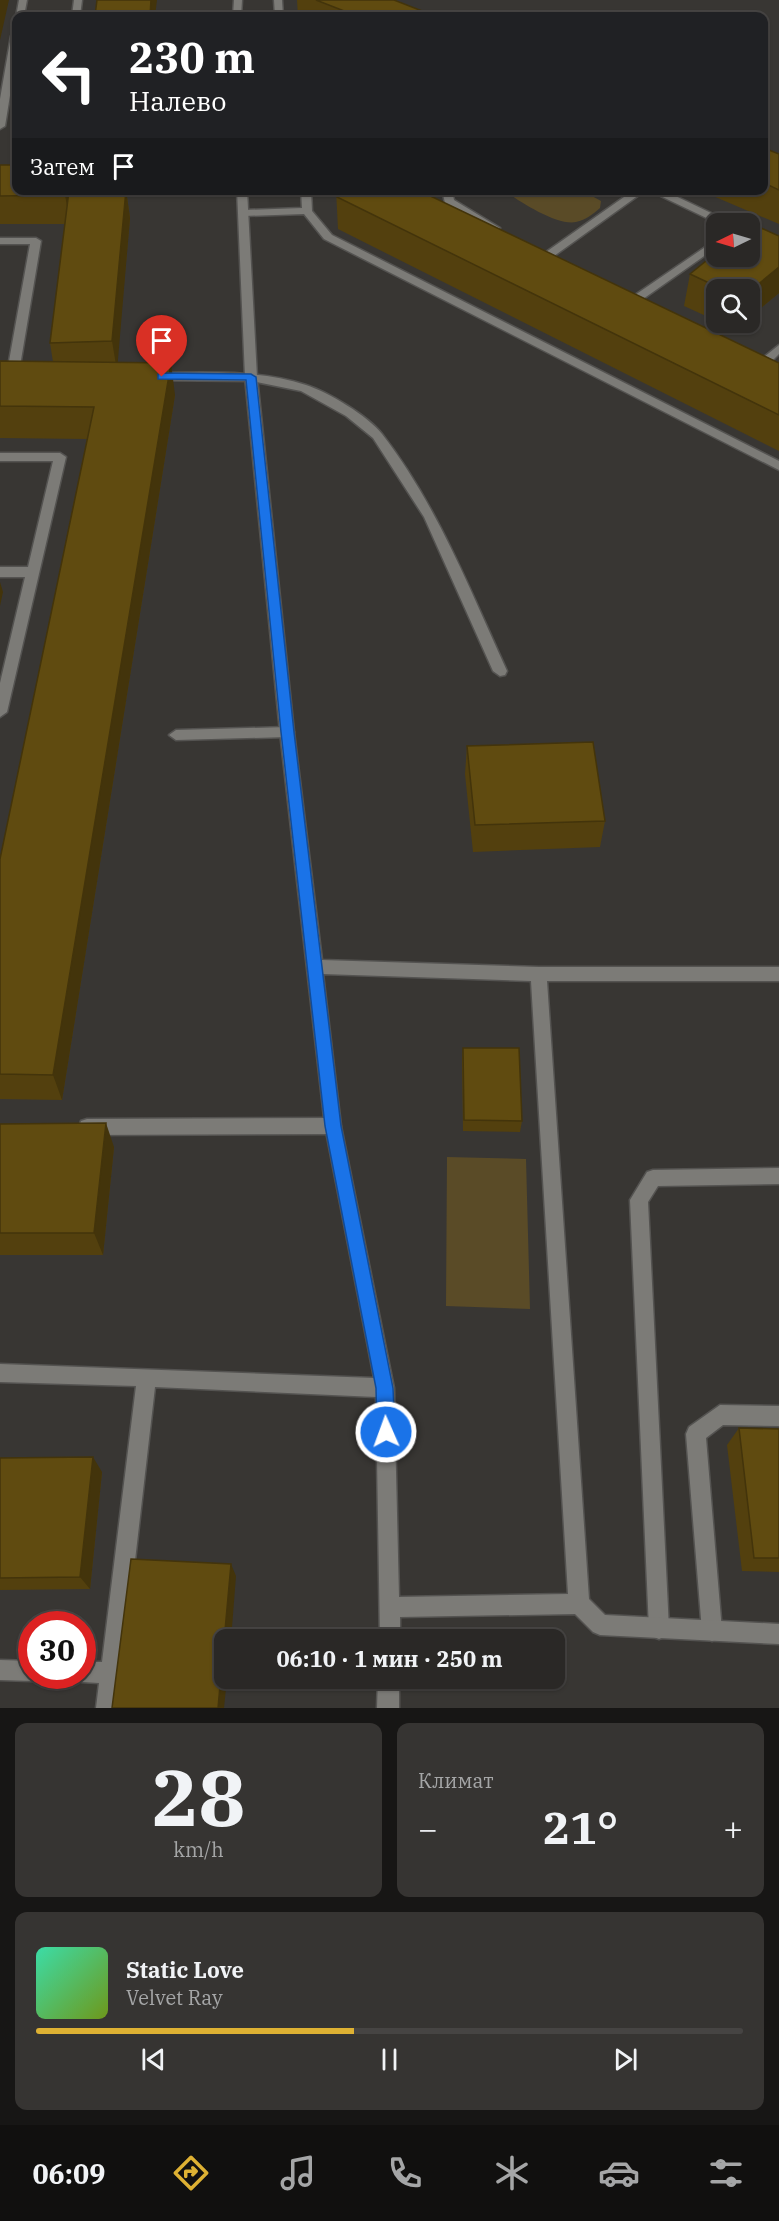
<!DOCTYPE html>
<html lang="ru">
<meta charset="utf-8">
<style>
:root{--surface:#2a2826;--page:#363432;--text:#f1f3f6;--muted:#a5a6a7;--line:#464443;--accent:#deb133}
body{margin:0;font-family:"IBM Plex Serif",serif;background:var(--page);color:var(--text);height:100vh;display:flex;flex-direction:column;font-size:22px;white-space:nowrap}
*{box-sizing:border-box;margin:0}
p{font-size:20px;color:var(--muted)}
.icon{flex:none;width:33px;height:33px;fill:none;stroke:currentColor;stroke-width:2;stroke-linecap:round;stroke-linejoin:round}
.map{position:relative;height:1708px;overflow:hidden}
.sheet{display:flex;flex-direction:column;gap:15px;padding:15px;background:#171615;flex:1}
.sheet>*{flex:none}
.banner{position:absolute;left:12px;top:12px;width:756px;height:183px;border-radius:12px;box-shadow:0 2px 4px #0004,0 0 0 2px var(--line);background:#202124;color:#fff;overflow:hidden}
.needle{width:39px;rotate:265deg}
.controls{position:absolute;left:706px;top:213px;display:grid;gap:12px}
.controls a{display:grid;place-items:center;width:54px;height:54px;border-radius:12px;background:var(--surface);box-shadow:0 2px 4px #0004,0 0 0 2px var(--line);font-size:30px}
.speed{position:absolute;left:18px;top:1611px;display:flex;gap:12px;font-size:30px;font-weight:700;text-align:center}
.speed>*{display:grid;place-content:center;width:78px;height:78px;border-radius:50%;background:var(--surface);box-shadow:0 2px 4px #0004,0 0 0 2px var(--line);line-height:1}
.speed .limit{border:9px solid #d22;background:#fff;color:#111}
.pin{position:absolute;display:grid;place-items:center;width:51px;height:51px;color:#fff;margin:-62px -26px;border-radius:50% 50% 50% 0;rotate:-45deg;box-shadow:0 0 6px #0007}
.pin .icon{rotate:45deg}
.me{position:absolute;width:66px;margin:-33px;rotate:358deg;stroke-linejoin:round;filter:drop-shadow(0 0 4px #0008)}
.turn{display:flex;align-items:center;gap:21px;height:126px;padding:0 18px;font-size:27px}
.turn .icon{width:78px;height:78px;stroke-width:2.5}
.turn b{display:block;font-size:42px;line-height:51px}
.then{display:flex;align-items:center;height:57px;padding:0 18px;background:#0003;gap:12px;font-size:22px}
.big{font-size:45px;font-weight:800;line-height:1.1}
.sheet .tile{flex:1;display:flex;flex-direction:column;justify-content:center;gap:9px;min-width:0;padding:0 21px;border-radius:12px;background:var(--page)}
.sheet .dial{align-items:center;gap:0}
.dial b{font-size:78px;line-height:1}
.song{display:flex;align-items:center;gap:18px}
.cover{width:72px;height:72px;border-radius:9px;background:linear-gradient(135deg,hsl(160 70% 55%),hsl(80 70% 35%))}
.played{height:6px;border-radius:3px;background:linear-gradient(90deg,var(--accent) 45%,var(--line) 45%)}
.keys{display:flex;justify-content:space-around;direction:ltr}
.heat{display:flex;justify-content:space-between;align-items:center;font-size:33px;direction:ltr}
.sheet .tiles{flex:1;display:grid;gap:15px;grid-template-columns:1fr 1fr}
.tile:last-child{grid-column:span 2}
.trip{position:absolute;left:214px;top:1629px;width:351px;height:60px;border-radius:12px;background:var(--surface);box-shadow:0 2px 4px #0004,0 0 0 2px var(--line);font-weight:800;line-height:60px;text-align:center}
.menu{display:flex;height:96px;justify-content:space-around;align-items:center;background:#11100f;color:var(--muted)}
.menu .icon{width:42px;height:42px}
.menu .on{color:var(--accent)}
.menu b{font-size:27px;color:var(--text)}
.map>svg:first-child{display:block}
.green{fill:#5a4b27}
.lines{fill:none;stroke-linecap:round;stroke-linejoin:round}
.lane-casing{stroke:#545351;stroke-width:3}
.street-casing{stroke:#545351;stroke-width:3}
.lane{fill:#7c7b77;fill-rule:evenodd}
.street{fill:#7c7b77;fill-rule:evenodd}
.wall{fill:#53400e}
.shaded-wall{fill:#43340b}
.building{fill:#604b10;stroke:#43340b;stroke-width:1.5}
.route{fill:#1a73e8;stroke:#114b97;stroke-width:1.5}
</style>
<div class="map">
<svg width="779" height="1708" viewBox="0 0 779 1708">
<rect width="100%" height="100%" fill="#383633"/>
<path class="green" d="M505,191H583L601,201L600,208C593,214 586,220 576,222C558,226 520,202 505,191Z
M447,1157L526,1159L530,1309L446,1306Z"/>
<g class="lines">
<g class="lane-casing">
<path id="lane" d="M19,0H27L24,16L16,17Z
M74,0H82L80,16H72Z
M274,0H282L283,16H275Z
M238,13L242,16H233L234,14Z
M16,33V59L5,126L0,129V99L11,36Z
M301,190H311L312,211L332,235L779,461V470L324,239L304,214L244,216L239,213L244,210L302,208Z
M442,190H452L454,200L500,228L491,230L445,203Z
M634,190H646L554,256H546V252Z
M648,190H663L734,224H719Z
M0,238H36L41,241L18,378L12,382L6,378L30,244H0Z
M717,239V247L643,299H635V295Z
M779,345V354L772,361H764V357Z
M153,373C204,373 257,369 306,385C328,392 368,416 382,434C437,505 470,590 507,671L505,675L500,676L493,671L424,517L373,438L346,416L301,391L251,381L149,380L147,377Z
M0,453H60L66,457L7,712L0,717V683L25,577H0V567H28L53,461H0Z
M287,727L294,732L287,737L176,740L169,735L176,730Z
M333,1118L339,1121L341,1126L339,1131L333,1134L87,1135L81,1133L79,1127L81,1121L87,1119Z
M779,1168V1184L658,1186L648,1202L669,1629L666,1636L659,1639L652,1636L649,1629L630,1200L647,1172L653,1170Z
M720,1405L779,1406V1426L723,1425L706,1438L722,1631L719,1638L712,1641L705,1638L702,1631L686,1434L689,1427Z"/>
</g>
<g class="street-casing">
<path id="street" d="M234,0H242L241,16H233Z
M237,190H247L257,377L294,732L322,960L539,967H779V981H547L589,1599L605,1615L779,1624V1644L600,1635L593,1632L575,1614L400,1617V1640H380L376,1397L155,1387L118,1708H96L99,1683L82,1682L75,1679L73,1676H82V1662H102L136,1386L0,1382V1364L374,1378L325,1126L280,732L245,377ZM323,974L531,981L568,1594L399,1597L394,1388L341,1126Z
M0,1660L32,1661V1676H41L39,1678L32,1681L0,1680Z
M378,1678H399V1708H377Z"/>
</g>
<use href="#lane" class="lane"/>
<use href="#street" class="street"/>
</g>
<path class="wall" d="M297,0H394L435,16H298Z
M764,148L779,154V224L699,190H764Z
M0,165L16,190H126L130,218L117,362L175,395L62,1100L0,1099V859L87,439L0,438V361L53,362L50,343L65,224H0Z
M336,190H418L779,363V451L338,229Z
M690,274L779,293L750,317V290H717V321L684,306Z
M721,322H744L735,329Z
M467,746L605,821L600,847L473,852L465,774Z
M463,1048L522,1121L520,1132L463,1131L462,1059Z
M0,1124L114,1147L103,1255H0Z
M739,1428L779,1429V1572L742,1571L727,1445Z
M0,1458L102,1472L90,1589L0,1590Z"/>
<path class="shaded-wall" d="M0,0H9L0,40Z
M151,0H157L155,16H150Z
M66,190H76L70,223L65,195Z
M126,190L130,218L117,371L112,341Z
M779,267V293L750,317V291Z
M737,322H744L735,329Z
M171,363L175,395L62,1100L53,1075Z
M0,582L3,592L0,606Z
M106,1123L114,1147L103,1255L94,1233Z
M93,1457L102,1472L90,1589L80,1577Z
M231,1564L236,1576L231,1640H225V1678H227L224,1708H218Z"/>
<path class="building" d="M97,0H151L150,16H95Z
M316,0H394L435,16H357Z
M764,148L779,154V190L764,183Z
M0,165H16V190H66L65,195L0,196Z
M126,190L112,341L50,343L69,191Z
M337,190H418L779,363V415L337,197Z
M752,224L779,236V267L750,291V290H724L690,274L717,252V256H750V226Z
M0,361L171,363L53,1075L0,1074V859L94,407L0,406Z
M593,742L605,821L475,825L467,746Z
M463,1048H519L522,1121L464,1120Z
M106,1123L94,1233H0V1124Z
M739,1428L779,1429V1558H754Z
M93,1457L80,1577L0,1578V1458Z
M131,1559L231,1564L218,1708H112Z"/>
<path class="route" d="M162,373L251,374L256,377L294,732L341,1126L393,1388L395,1432L392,1438L386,1441L380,1438L377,1432L376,1388L325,1126L281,732L246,380L158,379V374Z"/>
</svg>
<div class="controls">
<a><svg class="needle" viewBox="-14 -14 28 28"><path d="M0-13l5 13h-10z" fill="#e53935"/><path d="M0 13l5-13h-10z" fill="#a5a6a7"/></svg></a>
<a><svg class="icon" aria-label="search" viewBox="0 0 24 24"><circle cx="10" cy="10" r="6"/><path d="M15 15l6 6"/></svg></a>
</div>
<div class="speed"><div class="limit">30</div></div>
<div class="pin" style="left:162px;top:377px;background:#d93025"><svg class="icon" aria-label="arrive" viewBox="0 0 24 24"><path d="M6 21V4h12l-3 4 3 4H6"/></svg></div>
<svg class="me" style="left:386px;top:1432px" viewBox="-20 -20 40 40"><circle r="17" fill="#1a73e8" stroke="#fff" stroke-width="3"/><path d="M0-11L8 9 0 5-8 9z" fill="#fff"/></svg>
<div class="trip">06:10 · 1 мин · 250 m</div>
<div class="banner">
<div class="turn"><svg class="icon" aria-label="left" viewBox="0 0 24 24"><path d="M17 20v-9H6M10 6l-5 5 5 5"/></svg><div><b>230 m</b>Налево</div></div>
<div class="then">Затем<svg class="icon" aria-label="arrive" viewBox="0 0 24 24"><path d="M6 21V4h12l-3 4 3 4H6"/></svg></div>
</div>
</div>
<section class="sheet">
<div class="tiles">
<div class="tile dial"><b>28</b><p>km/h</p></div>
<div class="tile"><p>Климат</p>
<div class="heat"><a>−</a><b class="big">21°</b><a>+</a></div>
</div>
<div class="tile">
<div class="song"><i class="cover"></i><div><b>Static Love</b><p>Velvet Ray</p></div></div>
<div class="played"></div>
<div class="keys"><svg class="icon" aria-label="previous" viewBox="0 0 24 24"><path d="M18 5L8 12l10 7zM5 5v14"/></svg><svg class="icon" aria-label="pause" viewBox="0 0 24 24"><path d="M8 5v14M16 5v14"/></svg><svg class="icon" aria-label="next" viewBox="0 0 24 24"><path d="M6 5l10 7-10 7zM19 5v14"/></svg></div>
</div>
</div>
</section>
<nav class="menu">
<b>06:09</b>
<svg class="icon on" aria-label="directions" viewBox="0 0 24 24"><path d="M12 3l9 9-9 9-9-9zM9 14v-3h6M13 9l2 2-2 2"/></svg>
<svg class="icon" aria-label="music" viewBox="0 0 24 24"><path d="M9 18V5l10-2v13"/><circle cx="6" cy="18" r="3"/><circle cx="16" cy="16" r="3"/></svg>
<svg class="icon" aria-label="phone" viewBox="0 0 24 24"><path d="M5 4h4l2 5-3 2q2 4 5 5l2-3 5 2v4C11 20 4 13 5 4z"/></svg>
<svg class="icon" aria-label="climate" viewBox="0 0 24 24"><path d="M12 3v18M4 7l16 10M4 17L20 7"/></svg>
<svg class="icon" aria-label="car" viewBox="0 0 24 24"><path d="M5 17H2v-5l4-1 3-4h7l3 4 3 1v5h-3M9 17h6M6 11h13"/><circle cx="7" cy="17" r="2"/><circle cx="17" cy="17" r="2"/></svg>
<svg class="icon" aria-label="filters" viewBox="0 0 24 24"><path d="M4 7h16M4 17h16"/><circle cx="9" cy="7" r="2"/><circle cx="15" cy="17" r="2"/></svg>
</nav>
